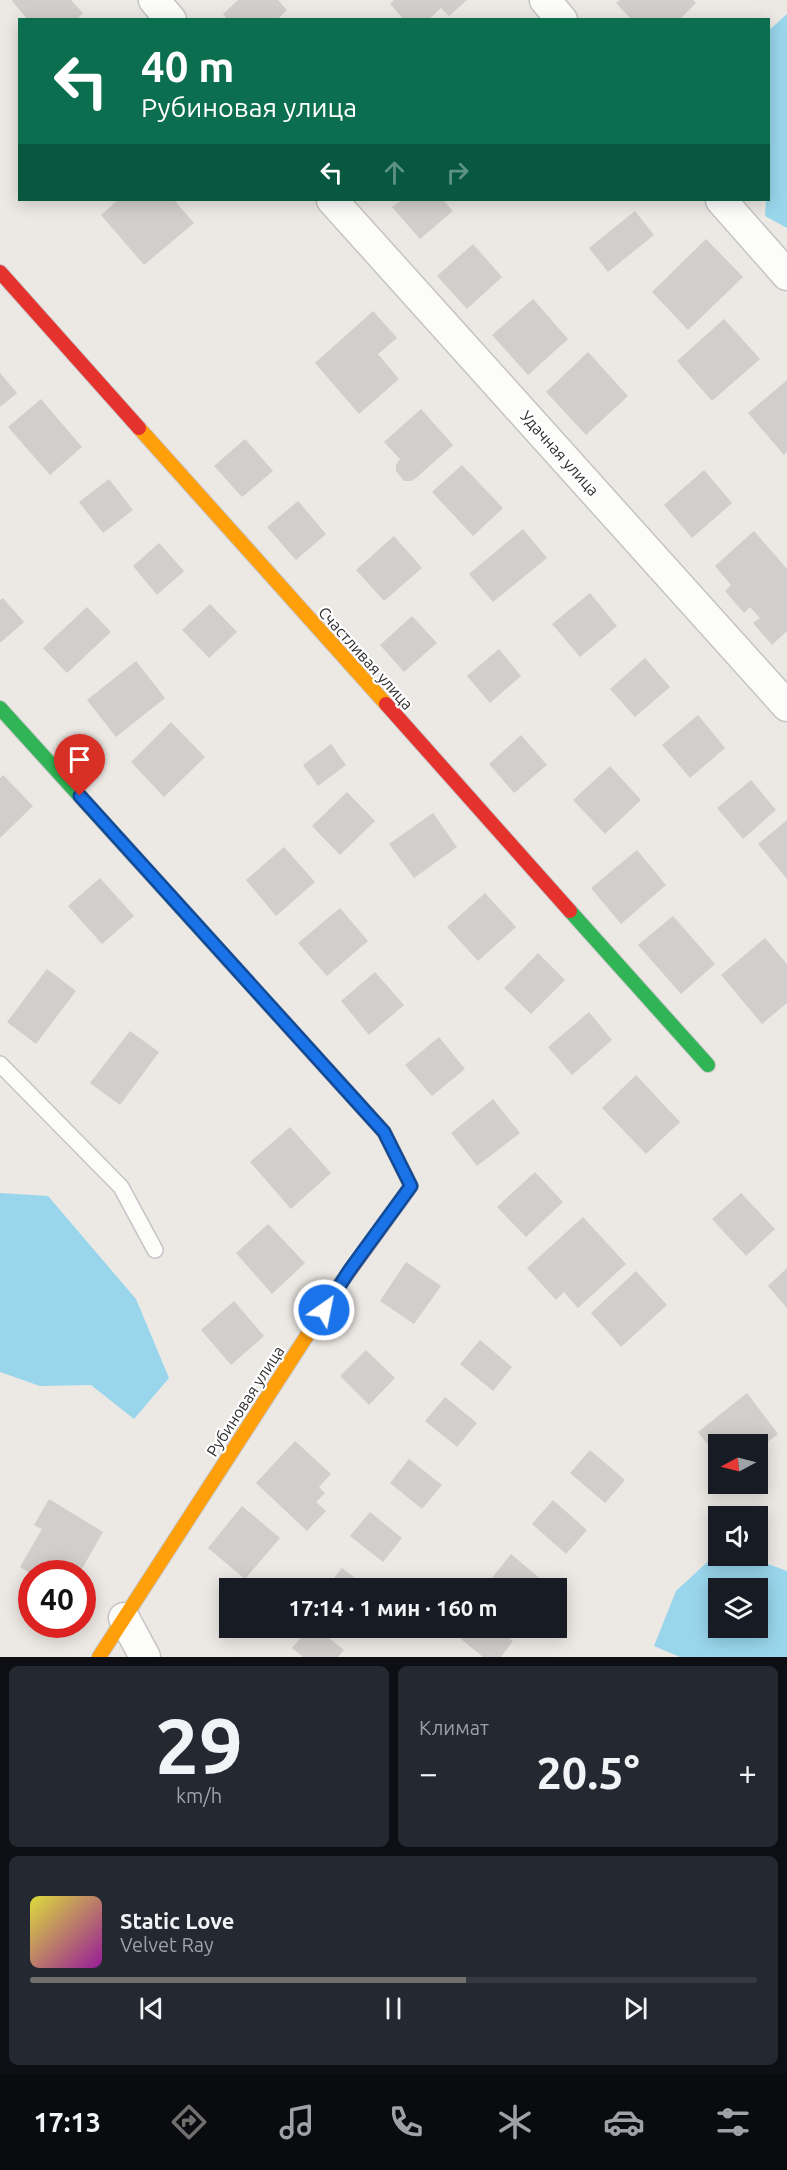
<!DOCTYPE html>
<html lang="ru">
<meta charset="utf-8">
<style>
:root{--surface:#171b24;--page:#242831;--text:#f1f3f6;--muted:#9ea1a6;--line:#363941;--accent:#706f6e}
body{margin:0;font-family:Ubuntu,sans-serif;background:var(--page);color:var(--text);height:100vh;display:flex;flex-direction:column;font-size:22px;white-space:nowrap}
*{box-sizing:border-box;margin:0}
p{font-size:20px;color:var(--muted)}
.icon{flex:none;width:33px;height:33px;fill:none;stroke:currentColor;stroke-width:2;stroke-linecap:round;stroke-linejoin:round}
.map{position:relative;height:1657px;overflow:hidden}
.panel{display:flex;flex-direction:column;gap:9px;padding:9px;background:#0d0f14;flex:1}
.panel>*{flex:none}
.hud{position:absolute;left:18px;top:18px;width:752px;height:183px;border-radius:0px;box-shadow:0 3px 15px #0003;background:#0b6e4f;color:#fff;overflow:hidden}
.needle{width:39px;rotate:263deg}
.controls{position:absolute;left:708px;top:1434px;display:grid;gap:12px}
.controls a{display:grid;place-items:center;width:60px;height:60px;border-radius:0px;background:var(--surface);box-shadow:0 3px 15px #0003;font-size:30px}
.speed{position:absolute;left:18px;top:1560px;display:flex;gap:12px;font-size:30px;font-weight:700;text-align:center}
.speed>*{display:grid;place-content:center;width:78px;height:78px;border-radius:50%;background:var(--surface);box-shadow:0 3px 15px #0003;line-height:1}
.speed .limit{border:9px solid #d22;background:#fff;color:#111}
.pin{position:absolute;display:grid;place-items:center;width:51px;height:51px;color:#fff;margin:-62px -26px;border-radius:50% 50% 50% 0;rotate:-45deg;box-shadow:0 0 6px #0007}
.pin .icon{rotate:45deg}
.me{position:absolute;width:66px;margin:-33px;rotate:33deg;stroke-linejoin:round;filter:drop-shadow(0 0 4px #0008)}
.turn{display:flex;align-items:center;gap:21px;height:126px;padding:0 24px;font-size:27px}
.turn .icon{width:78px;height:78px;stroke-width:2.5}
.turn b{display:block;font-size:42px;line-height:51px}
.lanes{display:flex;align-items:center;height:57px;padding:0 24px;background:#0003;justify-content:center;gap:30px;direction:ltr}
.lanes .off{opacity:.35}
.big{font-size:45px;font-weight:700;line-height:1.1}
.panel .tile{flex:1;display:flex;flex-direction:column;justify-content:center;gap:9px;min-width:0;padding:0 21px;border-radius:9px;background:var(--page)}
.panel .dial{align-items:center;gap:0}
.dial b{font-size:78px;line-height:1}
.song{display:flex;align-items:center;gap:18px}
.cover{width:72px;height:72px;border-radius:9px;background:linear-gradient(135deg,hsl(60 70% 55%),hsl(300 70% 35%))}
.played{height:6px;border-radius:3px;background:linear-gradient(90deg,var(--accent) 60%,var(--line) 60%)}
.keys{display:flex;justify-content:space-around;direction:ltr}
.heat{display:flex;justify-content:space-between;align-items:center;font-size:33px;direction:ltr}
.panel .tiles{flex:1;display:grid;gap:9px;grid-template-columns:1fr 1fr}
.tile:last-child{grid-column:span 2}
.trip{position:absolute;left:219px;top:1578px;width:348px;height:60px;border-radius:0px;background:var(--surface);box-shadow:0 3px 15px #0003;font-weight:700;line-height:60px;text-align:center}
.tab-bar{display:flex;height:96px;justify-content:space-around;align-items:center;background:#090b0e;color:var(--muted)}
.tab-bar .icon{width:42px;height:42px}
.tab-bar .selected{color:var(--accent)}
.tab-bar b{font-size:27px;color:var(--text)}
.map>svg:first-child{display:block}
.water{fill:#99d6ec;fill-rule:evenodd}
.building{fill:#d1cecb}
.lines{fill:none;stroke-linecap:round;stroke-linejoin:round}
.lane-casing{stroke:#c5c4c5;stroke-width:18}
.street-casing{stroke:#c5c4c5;stroke-width:33}
.fast-casing{stroke:#c5c4c5;stroke-width:16}
.slow-casing{stroke:#c5c4c5;stroke-width:16}
.jam-casing{stroke:#c5c4c5;stroke-width:16}
.lane{stroke:#fcfcfb;stroke-width:15}
.street{stroke:#fcfcfb;stroke-width:30}
.fast{stroke:#30b455;stroke-width:14}
.slow{stroke:#ff9f0a;stroke-width:14}
.jam{stroke:#e5322d;stroke-width:14}
.route-casing{stroke:#114b97;stroke-width:15}
.route{stroke:#1a73e8;stroke-width:10}
.labels{text-anchor:middle;dominant-baseline:central;stroke-width:4.5;stroke-linejoin:round;paint-order:stroke}
.street-label{font-size:16px;fill:#2e2e2e;stroke:#fff}
</style>
<div class="map">
<svg width="787" height="1657" viewBox="0 0 787 1657">
<rect width="100%" height="100%" fill="#ece8e4"/>
<path class="water" d="M787,14V228L765,216L766,200H768V31Z
M0,1193L48,1196L136,1299L169,1378L134,1419L91,1385L40,1386L0,1372Z
M718,1552V1556H747L787,1571V1657H680L654,1646L676,1591ZM718,1588H758V1628H718Z"/>
<path class="building" d="M13,0H71L83,13L76,20H28L12,1Z
M238,0H278L287,10L277,20H228L223,14Z
M394,0H467L449,16L441,8L428,20H404L390,4Z
M620,0H693L696,3L679,20H632L616,3Z
M118,200H174L194,223L144,265L101,215Z
M402,200H443L453,211L420,239L392,207Z
M635,211L654,235L608,272L589,248Z
M706,239L743,277L688,330L652,292Z
M473,244L502,277L467,309L437,276Z
M533,299L568,339L528,375L492,335Z
M373,311L397,338L378,354L399,379L359,414L315,363Z
M724,319L760,359L712,401L677,361Z
M588,352L628,396L586,435L546,392Z
M0,373L17,393L0,407Z
M787,380V452L784,455L748,413Z
M41,399L82,447L50,475L8,427Z
M421,409L453,445L416,478L411,481H404L396,471V465L400,459L384,442Z
M245,439L273,471L242,497L214,466Z
M462,465L503,508L473,536L432,492Z
M704,470L732,503L692,538L664,505Z
M109,479L133,510L103,533L79,502Z
M298,501L326,534L296,560L267,527Z
M523,529L547,558L493,602L469,574Z
M754,531L787,569V631L772,645L753,623L760,618L750,607L744,613L725,591L731,585L715,566Z
M394,536L422,568L384,601L356,570Z
M159,543L184,571L157,595L133,566Z
M590,593L617,626L580,657L552,624Z
M3,598L24,622L0,643V600Z
M210,604L237,632L209,658L182,630Z
M87,607L111,632L67,673L43,648Z
M412,616L437,643L404,672L380,645Z
M499,649L521,676L490,703L467,676Z
M645,658L670,687L635,717L610,689Z
M136,661L165,698L116,737L87,700Z
M698,715L725,748L690,778L662,745Z
M171,722L205,757L164,797L131,762Z
M521,735L547,765L514,793L489,764Z
M331,744L346,765L318,786L303,765Z
M610,766L641,800L605,834L573,800Z
M3,775L33,806L0,838V778Z
M751,780L776,810L743,839L717,808Z
M347,792L375,821L340,855L312,826Z
M433,813L457,847L414,878L389,844Z
M787,820V879L758,844Z
M284,847L315,882L276,916L246,880Z
M637,850L666,885L621,924L591,888Z
M100,878L134,916L102,944L68,906Z
M485,893L516,927L478,961L447,927Z
M340,908L368,941L327,976L298,943Z
M673,916L715,964L681,994L638,945Z
M765,938L787,964V1003L762,1024L721,975Z
M538,953L565,980L531,1014L504,988Z
M47,969L76,991L36,1044L7,1022Z
M375,972L404,1005L369,1035L341,1001Z
M589,1012L612,1040L572,1075L548,1047Z
M130,1031L159,1052L120,1105L90,1083Z
M439,1037L465,1069L432,1096L405,1065Z
M636,1075L680,1122L646,1154L602,1108Z
M493,1099L520,1133L477,1166L451,1133Z
M290,1127L331,1173L291,1209L250,1162Z
M535,1172L563,1202L526,1237L497,1207Z
M741,1193L775,1229L746,1256L712,1219Z
M583,1217L626,1264L578,1308L564,1292L556,1300L527,1268Z
M268,1224L305,1263L272,1294L236,1253Z
M406,1262L441,1286L414,1324L380,1301Z
M787,1268V1308L768,1286Z
M636,1271L667,1305L621,1347L591,1313Z
M234,1301L264,1336L231,1365L201,1330Z
M480,1340L512,1367L493,1391L460,1364Z
M366,1350L395,1378L369,1405L340,1376Z
M747,1393L778,1434L758,1449V1444H718V1458L698,1432Z
M445,1397L477,1423L457,1447L425,1421Z
M295,1441L331,1474L319,1487L325,1493L316,1502L326,1511L307,1531L256,1483Z
M590,1450L625,1480L605,1503L570,1473Z
M409,1459L442,1485L422,1509L390,1483Z
M49,1499L103,1532L79,1574H32L20,1567L42,1529L34,1525Z
M553,1500L587,1530L566,1554L532,1524Z
M242,1506L280,1538L245,1579L208,1548Z
M370,1512L402,1538L383,1562L350,1536Z
M511,1554L543,1581L536,1588H503L491,1579Z
M342,1568L368,1588H326Z
M309,1628H316L344,1650L338,1657H303L292,1648Z
M471,1628H496L513,1641L501,1657H483L461,1639Z"/>
<g class="lines">
<g class="lane-casing">
<path id="lane" d="M0,1064L121,1187L155,1250"/>
</g>
<g class="street-casing">
<path id="street" d="M154,0L171,20
M545,0L562,20
M332,200L787,706
M721,200L787,275
M124,1618L145,1657"/>
</g>
<g class="fast-casing">
<path id="fast" d="M0,708L278,1015
M570,911L708,1065"/>
</g>
<g class="slow-casing">
<path id="slow" d="M139,428L386,704
M99,1657L341,1283"/>
</g>
<g class="jam-casing">
<path id="jam" d="M0,272L139,428
M386,704L570,911
M278,1015L384,1132L411,1186L341,1283"/>
</g>
<use href="#lane" class="lane"/>
<use href="#street" class="street"/>
<use href="#fast" class="fast"/>
<use href="#slow" class="slow"/>
<use href="#jam" class="jam"/>
</g>
<g class="lines">
<g class="route-casing">
<path id="route" d="M80,796L384,1132L411,1186L349,1271L324,1310"/>
</g>
<use href="#route" class="route"/>
</g>
<g class="labels">
<g class="street-label">
<text transform="translate(560 453) rotate(48)">Удачная улица</text>
<text transform="translate(366 658) rotate(48)">Счастливая улица</text>
<text transform="translate(245 1401) rotate(-57)">Рубиновая улица</text>
</g>
</g>
</svg>
<div class="controls">
<a><svg class="needle" viewBox="-14 -14 28 28"><path d="M0-13l5 13h-10z" fill="#e53935"/><path d="M0 13l5-13h-10z" fill="#9ea1a6"/></svg></a>
<a><svg class="icon" aria-label="sound" viewBox="0 0 24 24"><path d="M4 9h4l5-4v14l-5-4H4zM17 9q2 3 0 6"/></svg></a>
<a><svg class="icon" aria-label="layers" viewBox="0 0 24 24"><path d="M12 4l9 5-9 5-9-5zM3 14l9 5 9-5"/></svg></a>
</div>
<div class="speed"><div class="limit">40</div></div>
<div class="pin" style="left:80px;top:796px;background:#d93025"><svg class="icon" aria-label="arrive" viewBox="0 0 24 24"><path d="M6 21V4h12l-3 4 3 4H6"/></svg></div>
<svg class="me" style="left:324px;top:1310px" viewBox="-20 -20 40 40"><circle r="17" fill="#1a73e8" stroke="#fff" stroke-width="3"/><path d="M0-11L8 9 0 5-8 9z" fill="#fff"/></svg>
<div class="trip">17:14 · 1 мин · 160 m</div>
<div class="hud">
<div class="turn"><svg class="icon" aria-label="left" viewBox="0 0 24 24"><path d="M17 20v-9H6M10 6l-5 5 5 5"/></svg><div><b>40 m</b>Рубиновая улица</div></div>
<div class="lanes"><svg class="icon" aria-label="left" viewBox="0 0 24 24"><path d="M17 20v-9H6M10 6l-5 5 5 5"/></svg><svg class="icon off" aria-label="ahead" viewBox="0 0 24 24"><path d="M12 20V5M6 11l6-6 6 6"/></svg><svg class="icon off" aria-label="right" viewBox="0 0 24 24"><path d="M7 20v-9h11M14 6l5 5-5 5"/></svg></div>
</div>
</div>
<section class="panel">
<div class="tiles">
<div class="tile dial"><b>29</b><p>km/h</p></div>
<div class="tile"><p>Климат</p>
<div class="heat"><a>−</a><b class="big">20.5°</b><a>+</a></div>
</div>
<div class="tile">
<div class="song"><i class="cover"></i><div><b>Static Love</b><p>Velvet Ray</p></div></div>
<div class="played"></div>
<div class="keys"><svg class="icon" aria-label="previous" viewBox="0 0 24 24"><path d="M18 5L8 12l10 7zM5 5v14"/></svg><svg class="icon" aria-label="pause" viewBox="0 0 24 24"><path d="M8 5v14M16 5v14"/></svg><svg class="icon" aria-label="next" viewBox="0 0 24 24"><path d="M6 5l10 7-10 7zM19 5v14"/></svg></div>
</div>
</div>
</section>
<nav class="tab-bar">
<b>17:13</b>
<svg class="icon selected" aria-label="directions" viewBox="0 0 24 24"><path d="M12 3l9 9-9 9-9-9zM9 14v-3h6M13 9l2 2-2 2"/></svg>
<svg class="icon" aria-label="music" viewBox="0 0 24 24"><path d="M9 18V5l10-2v13"/><circle cx="6" cy="18" r="3"/><circle cx="16" cy="16" r="3"/></svg>
<svg class="icon" aria-label="phone" viewBox="0 0 24 24"><path d="M5 4h4l2 5-3 2q2 4 5 5l2-3 5 2v4C11 20 4 13 5 4z"/></svg>
<svg class="icon" aria-label="climate" viewBox="0 0 24 24"><path d="M12 3v18M4 7l16 10M4 17L20 7"/></svg>
<svg class="icon" aria-label="car" viewBox="0 0 24 24"><path d="M5 17H2v-5l4-1 3-4h7l3 4 3 1v5h-3M9 17h6M6 11h13"/><circle cx="7" cy="17" r="2"/><circle cx="17" cy="17" r="2"/></svg>
<svg class="icon" aria-label="filters" viewBox="0 0 24 24"><path d="M4 7h16M4 17h16"/><circle cx="9" cy="7" r="2"/><circle cx="15" cy="17" r="2"/></svg>
</nav>
